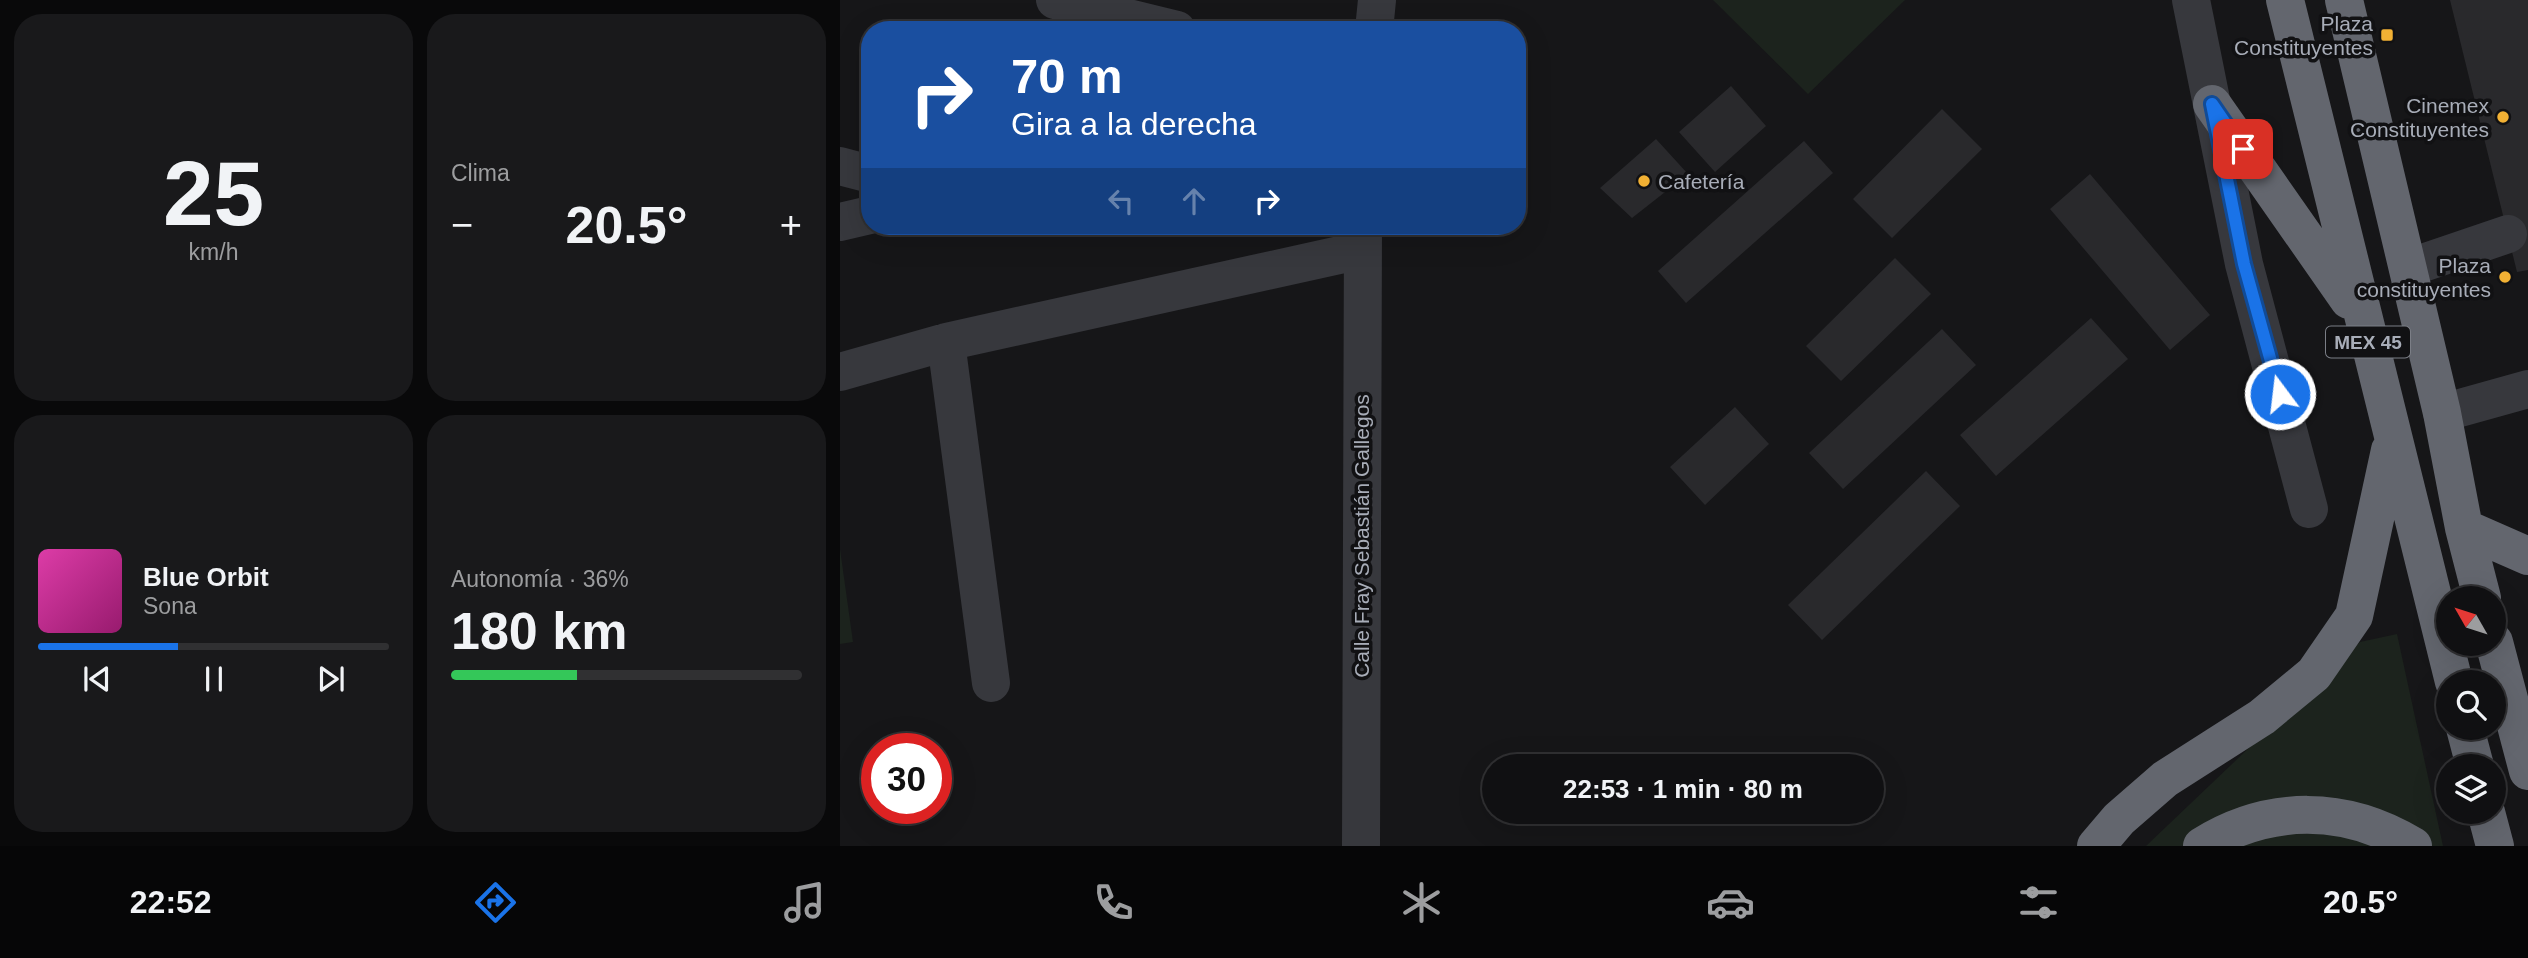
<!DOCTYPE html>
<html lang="es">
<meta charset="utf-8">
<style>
:root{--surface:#101012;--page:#19191b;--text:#f1f3f6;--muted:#9c9d9f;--line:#303032;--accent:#1a73e8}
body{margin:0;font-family:Helvetica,sans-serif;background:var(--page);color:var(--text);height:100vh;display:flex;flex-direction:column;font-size:26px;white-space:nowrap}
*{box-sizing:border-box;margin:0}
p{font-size:23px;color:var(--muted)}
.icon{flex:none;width:38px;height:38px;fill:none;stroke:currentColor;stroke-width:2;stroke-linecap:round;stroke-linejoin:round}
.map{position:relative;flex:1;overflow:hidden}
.sheet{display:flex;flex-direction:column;gap:14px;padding:14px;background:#09090a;width:840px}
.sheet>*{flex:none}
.guide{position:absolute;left:21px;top:21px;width:665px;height:214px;border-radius:28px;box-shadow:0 7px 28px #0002,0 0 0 2px var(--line);background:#1a4fa0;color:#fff;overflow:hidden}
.needle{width:46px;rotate:309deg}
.buttons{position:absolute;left:1596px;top:586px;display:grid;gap:14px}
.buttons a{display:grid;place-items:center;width:70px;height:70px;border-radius:50%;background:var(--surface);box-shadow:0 7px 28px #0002,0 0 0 2px var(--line);font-size:35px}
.speed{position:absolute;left:21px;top:733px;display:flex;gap:14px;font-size:35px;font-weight:700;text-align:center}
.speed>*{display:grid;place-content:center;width:91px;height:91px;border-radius:50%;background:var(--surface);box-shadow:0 7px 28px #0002,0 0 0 2px var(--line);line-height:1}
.speed .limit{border:10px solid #d22;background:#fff;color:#111}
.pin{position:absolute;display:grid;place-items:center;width:60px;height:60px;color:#fff;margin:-30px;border-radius:14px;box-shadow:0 4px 10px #0006}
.me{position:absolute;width:77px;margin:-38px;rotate:345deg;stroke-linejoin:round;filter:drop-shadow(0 0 5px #0008)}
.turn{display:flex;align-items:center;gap:24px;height:147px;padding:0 35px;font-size:32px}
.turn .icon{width:91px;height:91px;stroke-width:2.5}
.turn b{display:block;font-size:49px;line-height:60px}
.lanes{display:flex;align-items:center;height:66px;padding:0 35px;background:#0003;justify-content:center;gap:35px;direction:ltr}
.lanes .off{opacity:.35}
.big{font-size:52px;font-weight:800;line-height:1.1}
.sheet .tile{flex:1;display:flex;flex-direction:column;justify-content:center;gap:10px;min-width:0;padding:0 24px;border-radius:28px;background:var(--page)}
.sheet .dial{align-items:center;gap:0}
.dial b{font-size:91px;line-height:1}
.song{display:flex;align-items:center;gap:21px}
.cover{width:84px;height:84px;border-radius:10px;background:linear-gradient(135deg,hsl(320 70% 55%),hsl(320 70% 35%))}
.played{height:7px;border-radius:4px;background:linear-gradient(90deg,var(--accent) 40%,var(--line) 40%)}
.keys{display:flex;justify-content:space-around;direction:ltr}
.heat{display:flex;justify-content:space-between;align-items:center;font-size:38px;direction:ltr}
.charge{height:10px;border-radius:5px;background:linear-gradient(90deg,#34c759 36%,var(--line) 0)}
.sheet .tiles{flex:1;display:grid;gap:14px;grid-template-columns:repeat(2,1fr)}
.trip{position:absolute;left:642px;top:754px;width:402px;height:70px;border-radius:35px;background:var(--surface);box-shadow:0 7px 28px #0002,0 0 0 2px var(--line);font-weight:800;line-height:70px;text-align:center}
.menu{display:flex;height:112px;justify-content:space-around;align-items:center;background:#060607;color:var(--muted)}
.menu .icon{width:49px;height:49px}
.menu .selected{color:var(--accent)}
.menu b{font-size:32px;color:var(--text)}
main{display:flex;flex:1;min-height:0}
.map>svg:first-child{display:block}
.green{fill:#1c231d}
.building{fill:#29292c}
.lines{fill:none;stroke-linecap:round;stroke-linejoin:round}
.minor{stroke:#37383d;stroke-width:38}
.highway{stroke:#63666e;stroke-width:38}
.route-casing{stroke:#114b97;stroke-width:18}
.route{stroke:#1a73e8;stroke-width:12}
.poi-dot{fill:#f2b134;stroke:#111113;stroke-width:2.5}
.labels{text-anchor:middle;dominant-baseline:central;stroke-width:7;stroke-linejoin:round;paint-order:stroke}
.shield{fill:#111113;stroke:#7b7e86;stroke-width:2}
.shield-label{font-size:19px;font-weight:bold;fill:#a8adb8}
.poi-label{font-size:21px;fill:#a8adb8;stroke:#111113;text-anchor:end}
.street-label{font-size:21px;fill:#a8adb8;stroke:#111113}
</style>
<main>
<section class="sheet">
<div class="tiles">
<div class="tile dial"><b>25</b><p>km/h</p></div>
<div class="tile"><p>Clima</p>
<div class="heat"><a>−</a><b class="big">20.5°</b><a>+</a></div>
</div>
<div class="tile">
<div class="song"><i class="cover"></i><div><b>Blue Orbit</b><p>Sona</p></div></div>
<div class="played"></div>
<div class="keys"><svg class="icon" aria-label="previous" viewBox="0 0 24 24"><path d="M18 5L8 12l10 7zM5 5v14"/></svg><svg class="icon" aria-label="pause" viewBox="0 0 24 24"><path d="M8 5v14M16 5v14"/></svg><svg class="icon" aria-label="next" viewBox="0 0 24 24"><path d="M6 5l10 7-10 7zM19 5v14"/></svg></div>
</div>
<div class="tile"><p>Autonomía · 36%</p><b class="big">180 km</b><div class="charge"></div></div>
</div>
</section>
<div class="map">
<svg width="1688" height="846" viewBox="0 0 1688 846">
<rect width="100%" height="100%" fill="#161618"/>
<path class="green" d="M873,0H1065L968,94Z
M0,549L13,642L0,644Z
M1557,634L1603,846H1306L1520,642Z"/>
<path class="building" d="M1610,0H1688V270L1677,272Z
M891,86L926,126L875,172L839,132Z
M1102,109L1142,149L1052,238L1013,199Z
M816,139L848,174L792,218L760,188Z
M964,141L993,173L846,303L818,271Z
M1250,174L1370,315L1330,350L1210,209Z
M1055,258L1091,294L1001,381L966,346Z
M1251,318L1288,359L1156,476L1120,435Z
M1102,329L1136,365L1003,489L969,453Z
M895,407L929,444L865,505L830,467Z
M1086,471L1120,506L982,640L948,605Z"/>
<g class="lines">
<path class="minor" d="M215,0L337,30
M1351,0L1404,264L1469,509
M534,30L537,0
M0,166L30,174
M0,222L30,215
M1568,268L1668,234
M106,342L151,683
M0,372L106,342L522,250
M1602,413L1688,389
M521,846L523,226"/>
<path class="highway" d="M1445,0L1614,682
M1504,0L1602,413L1624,528L1642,598
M1372,104L1509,300
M1624,528L1688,556
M1654,642L1688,771
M1625,728L1635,766
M1646,812L1655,846
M1256,846L1279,819L1325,779L1422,717L1474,674L1514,616L1550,450
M1362,846C1429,804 1506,805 1573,846"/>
</g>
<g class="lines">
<g class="route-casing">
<path id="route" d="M1403,149L1372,104L1404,264L1440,394"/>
</g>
<use href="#route" class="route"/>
</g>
<g class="poi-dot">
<rect x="1540" y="28" width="14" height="14" rx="3.5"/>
<circle cx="1663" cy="117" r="7"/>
<circle cx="804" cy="181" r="7"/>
<circle cx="1665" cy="277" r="7"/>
</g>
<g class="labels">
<rect class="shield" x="1486" y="326.5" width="84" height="31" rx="5"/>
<g class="shield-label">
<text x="1528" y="342">MEX 45</text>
</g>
<g class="poi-label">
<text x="1533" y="23">Plaza<tspan x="1533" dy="24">Constituyentes</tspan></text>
<text x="1649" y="105">Cinemex<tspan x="1649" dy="24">Constituyentes</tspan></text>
<text x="818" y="181" text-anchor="start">Cafetería</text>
<text x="1651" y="265">Plaza<tspan x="1651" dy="24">constituyentes</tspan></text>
</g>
<g class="street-label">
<text transform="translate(521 536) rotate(-90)">Calle Fray Sebastián Gallegos</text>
</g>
</g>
</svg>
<div class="buttons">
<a><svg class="needle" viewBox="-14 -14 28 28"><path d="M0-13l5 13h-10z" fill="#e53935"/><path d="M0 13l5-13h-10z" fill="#9c9d9f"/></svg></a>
<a><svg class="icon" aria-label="search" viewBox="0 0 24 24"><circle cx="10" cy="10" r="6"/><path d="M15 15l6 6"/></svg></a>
<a><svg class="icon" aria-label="layers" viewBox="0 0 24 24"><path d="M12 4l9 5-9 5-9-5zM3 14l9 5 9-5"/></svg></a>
</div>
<div class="speed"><div class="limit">30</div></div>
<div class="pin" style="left:1403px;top:149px;background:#d93025"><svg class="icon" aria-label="arrive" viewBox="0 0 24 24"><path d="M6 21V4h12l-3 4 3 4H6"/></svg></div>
<svg class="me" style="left:1440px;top:394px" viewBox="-20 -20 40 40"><circle r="17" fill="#1a73e8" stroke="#fff" stroke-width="3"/><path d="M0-11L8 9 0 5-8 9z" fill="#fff"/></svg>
<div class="trip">22:53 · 1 min · 80 m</div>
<div class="guide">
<div class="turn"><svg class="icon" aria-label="right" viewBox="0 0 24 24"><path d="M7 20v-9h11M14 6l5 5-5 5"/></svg><div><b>70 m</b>Gira a la derecha</div></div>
<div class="lanes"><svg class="icon off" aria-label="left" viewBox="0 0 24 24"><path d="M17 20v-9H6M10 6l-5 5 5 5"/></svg><svg class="icon off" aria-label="ahead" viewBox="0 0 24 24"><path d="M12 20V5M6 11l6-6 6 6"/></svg><svg class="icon" aria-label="right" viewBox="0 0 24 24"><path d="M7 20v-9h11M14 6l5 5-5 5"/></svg></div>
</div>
</div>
</main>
<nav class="menu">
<b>22:52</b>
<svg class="icon selected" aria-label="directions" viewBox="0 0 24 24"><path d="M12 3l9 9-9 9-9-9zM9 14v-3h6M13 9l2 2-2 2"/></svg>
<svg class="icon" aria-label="music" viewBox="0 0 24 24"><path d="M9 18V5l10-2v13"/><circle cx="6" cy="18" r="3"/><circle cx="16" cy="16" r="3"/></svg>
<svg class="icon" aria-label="phone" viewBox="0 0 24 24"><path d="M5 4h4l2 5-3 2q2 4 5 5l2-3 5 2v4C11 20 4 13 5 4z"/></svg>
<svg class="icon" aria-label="climate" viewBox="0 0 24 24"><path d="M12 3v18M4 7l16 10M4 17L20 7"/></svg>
<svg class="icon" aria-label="car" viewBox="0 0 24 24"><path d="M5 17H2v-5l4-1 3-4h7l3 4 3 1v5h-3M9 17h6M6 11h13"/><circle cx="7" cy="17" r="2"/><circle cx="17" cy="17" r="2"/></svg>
<svg class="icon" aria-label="filters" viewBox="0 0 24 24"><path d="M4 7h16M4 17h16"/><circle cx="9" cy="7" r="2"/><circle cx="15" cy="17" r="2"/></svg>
<b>20.5°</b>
</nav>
